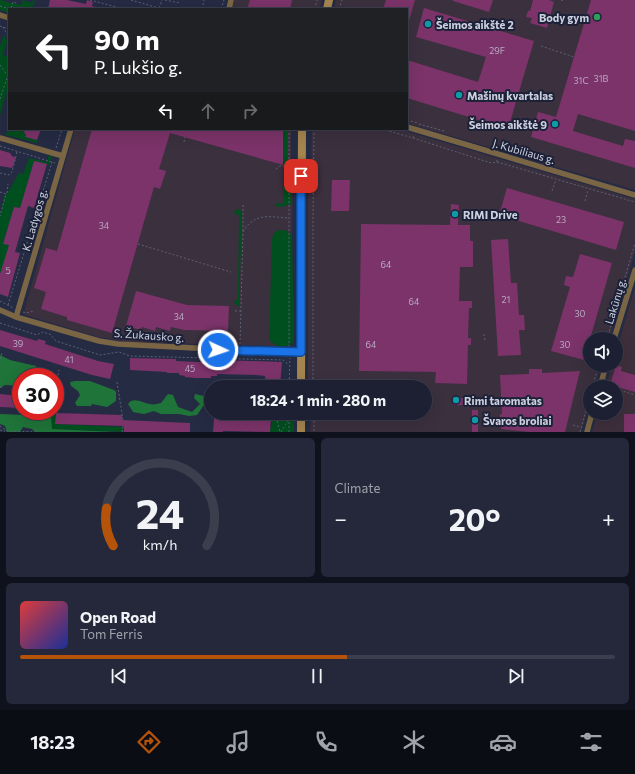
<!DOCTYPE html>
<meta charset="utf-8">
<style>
:root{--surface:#1c2032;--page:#25283a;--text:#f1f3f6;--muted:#a0a3ac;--line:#3a3e4d;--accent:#b45309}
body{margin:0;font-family:Commissioner,sans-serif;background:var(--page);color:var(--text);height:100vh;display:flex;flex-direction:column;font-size:15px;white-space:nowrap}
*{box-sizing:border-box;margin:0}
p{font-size:13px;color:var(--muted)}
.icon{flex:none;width:22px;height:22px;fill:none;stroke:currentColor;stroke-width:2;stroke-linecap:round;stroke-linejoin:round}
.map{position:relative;height:432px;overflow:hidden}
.drawer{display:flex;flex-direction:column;gap:6px;padding:6px;background:#0f121c;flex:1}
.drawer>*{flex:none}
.top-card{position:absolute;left:8px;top:8px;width:400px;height:122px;border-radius:0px;box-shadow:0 4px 16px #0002,0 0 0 1px var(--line);background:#202124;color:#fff;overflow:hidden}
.controls{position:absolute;left:583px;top:332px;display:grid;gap:8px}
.controls a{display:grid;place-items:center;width:40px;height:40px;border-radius:50%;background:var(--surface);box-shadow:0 4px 16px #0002,0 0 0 1px var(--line);font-size:20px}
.speed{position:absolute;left:12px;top:368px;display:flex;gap:8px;font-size:20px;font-weight:700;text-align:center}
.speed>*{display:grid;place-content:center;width:52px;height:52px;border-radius:50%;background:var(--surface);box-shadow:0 4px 16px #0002,0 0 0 1px var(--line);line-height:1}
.speed .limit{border:6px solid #d22;background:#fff;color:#111}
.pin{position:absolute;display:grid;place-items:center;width:34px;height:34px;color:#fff;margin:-17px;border-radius:8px;box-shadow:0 2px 6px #0006}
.me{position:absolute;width:44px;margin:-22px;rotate:93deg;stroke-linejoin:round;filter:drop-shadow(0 0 3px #0008)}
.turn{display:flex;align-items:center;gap:14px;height:84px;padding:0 20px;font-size:18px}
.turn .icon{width:52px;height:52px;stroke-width:2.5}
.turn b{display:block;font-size:28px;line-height:34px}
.lanes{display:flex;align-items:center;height:38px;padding:0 20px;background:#0003;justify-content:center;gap:20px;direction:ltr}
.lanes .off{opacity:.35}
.big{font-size:30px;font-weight:700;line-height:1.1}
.drawer .widget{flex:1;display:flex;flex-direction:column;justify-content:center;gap:6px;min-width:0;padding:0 14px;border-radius:6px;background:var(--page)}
.drawer .dial{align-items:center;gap:0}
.dial svg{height:104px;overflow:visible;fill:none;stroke:var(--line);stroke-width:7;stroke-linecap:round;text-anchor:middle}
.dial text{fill:var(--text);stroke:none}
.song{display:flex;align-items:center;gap:12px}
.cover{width:48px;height:48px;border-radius:6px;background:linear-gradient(135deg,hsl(0 70% 55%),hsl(230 70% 35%))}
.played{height:4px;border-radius:2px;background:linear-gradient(90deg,var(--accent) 55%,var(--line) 55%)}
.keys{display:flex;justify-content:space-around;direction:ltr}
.heat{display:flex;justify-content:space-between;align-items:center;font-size:22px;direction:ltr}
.drawer .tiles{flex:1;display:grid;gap:6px;grid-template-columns:1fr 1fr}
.widget:last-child{grid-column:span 2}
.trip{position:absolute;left:204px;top:380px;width:228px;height:40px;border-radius:20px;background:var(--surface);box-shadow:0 4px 16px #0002,0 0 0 1px var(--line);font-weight:700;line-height:40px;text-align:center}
.menu{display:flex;height:64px;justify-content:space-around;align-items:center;background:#0b0d14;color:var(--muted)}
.menu .icon{width:28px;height:28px}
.menu .selected{color:var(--accent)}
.menu b{font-size:18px;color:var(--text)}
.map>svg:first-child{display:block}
.commercial{fill:#3b303e}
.industrial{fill:#3d2f3c}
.green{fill:#004f1e}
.forest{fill:#1f7439}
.building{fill:#7b3369}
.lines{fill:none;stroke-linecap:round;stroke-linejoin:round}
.path{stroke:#5b6176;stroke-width:1;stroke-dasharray:2 2;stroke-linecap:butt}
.street{stroke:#7a6644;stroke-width:5.5}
.secondary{stroke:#a5854e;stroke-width:8}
.route-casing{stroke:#114b97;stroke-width:10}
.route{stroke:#1a73e8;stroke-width:7}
.leisure-dot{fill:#2e9e5b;stroke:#1c2138;stroke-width:1.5}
.culture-dot{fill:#0f9aa8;stroke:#1c2138;stroke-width:1.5}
.labels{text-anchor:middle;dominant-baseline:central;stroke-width:4;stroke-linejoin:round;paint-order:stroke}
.number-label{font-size:9px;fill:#b8aac2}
.poi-label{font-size:11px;font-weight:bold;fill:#ccd1e0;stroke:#1c2138;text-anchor:start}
.street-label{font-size:11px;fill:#ccd1e0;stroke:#1c2138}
</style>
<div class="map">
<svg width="635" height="432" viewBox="0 0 635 432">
<rect width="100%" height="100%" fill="#252b43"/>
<path class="commercial" d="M234,0H322L320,9H231Z
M336,0H635V190L407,123V9H334Z
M75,129H291V164L293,173L292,235L294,338L293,342L289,346H277L131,342L98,337L25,315L24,312Z
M312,129H398L635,199V252L609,339H590V365H601L595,387H590V403L581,432H310L311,413H425V387H309L308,380V175L311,165Z"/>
<path class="industrial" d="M635,287V432H592L598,413H616V387H606L612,365H616V352Z"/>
<path class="green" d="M0,0L21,5L23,0L32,3L33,0H35L32,9H9V13L0,10Z
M3,36H5L7,42L3,55L9,57V84L0,115V46Z
M13,129H25L24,133L26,134L25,137L37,140V143L6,135L7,131L12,132Z
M283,129H287V166L292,169L291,204L281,207L275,206L276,203L283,204Z
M49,155L52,156L49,165L34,161L20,208L14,207L3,243L10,246L0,274V214L5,194H7L19,173L23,174L29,158L47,162Z
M236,209L242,211L239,306H238L233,301L238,300L239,215L234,214Z
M279,230H285L292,235L294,338L293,342L289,346H277L269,340L272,239L274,233Z
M56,413L55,424L124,427V432H129L52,429L51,416Z
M276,413H294V432H270V428L272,427L271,418H276Z"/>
<path class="forest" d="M0,355L10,360L36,366L38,374L40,377H21V386L5,385L0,388Z
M75,381H90L114,390L116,392V401L107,407L92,404L91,406H77L75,403L80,395L78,391L71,386L70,382Z
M168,394L173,395L178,407L192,412L200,404L194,398L195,394L204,396L207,399L206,402L197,415L189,416L179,414H161L154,411L144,414L138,413L133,412L128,404C133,396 143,403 150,404C153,405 157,404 161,403Z
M0,414L51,416L52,429L118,432H35L32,429L23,427L20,432H7L5,426L0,424Z"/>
<path class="building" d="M50,0H67L86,4L87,0L93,2L92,6L99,8L98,9H48Z
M250,0H292L290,9H247Z
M386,0H415L408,24H407V9H383Z
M453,0H493L489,12L453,1Z
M533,0H549L554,2L547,28L530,23L532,18L526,17L528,11H530Z
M591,0H635V131L578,114L573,131L623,146L625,139L635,141V168L531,137L538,112L556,117Z
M424,8L534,41L508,129L407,98V60L478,82L486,57L416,37Z
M25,129H41L37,140L25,137L26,134L24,133Z
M92,129H283V165L170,133L159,169L166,171L160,189L154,187L112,333L67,320V317L41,309L46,292L34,288L46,248L57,251Z
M0,150L10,153L12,156L16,158L12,168L0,166Z
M34,161L47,164L34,208L28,206L15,252L20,253L8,297L0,294V274L9,245L3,244L14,207L20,208Z
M332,180H350L349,211H331Z
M507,188L624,222L616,250L499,215Z
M451,204L459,205L458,225H470V241H473V267H460L459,301H472V308H469L468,338H471V345H468L467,384L435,383L436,372L359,371L361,224L450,225Z
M508,239L511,283H517L519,315H524L525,330H519L521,355L498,356L491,240Z
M580,254L612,263L584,360L551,351L570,287L564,285L566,276L573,277Z
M136,291L187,305L229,306L228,331L184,330L171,327L170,331L156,327L155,331L142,327L141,330L126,326Z
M0,330L37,341L38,339L46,341L45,344L98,361L114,364L110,379L92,375L0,346Z
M130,358L176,359V361L196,362H220L221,360L282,362L280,387H266L265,376L256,375L217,374V376H211V378H195L185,377V376L179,375V373H167V372L130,370Z
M616,365L622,367L621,371L635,375V392L610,385Z
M529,369H542V373L580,371L565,432H529L501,429L500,414H502L500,375L529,374Z
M0,394L21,396V408L0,407Z
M454,398H476V407H463V405H454Z
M472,410H478V432H472Z
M56,413L122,415V420L190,423V432H124V426L55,424Z
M624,414H635V432H624Z
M226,417L264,419V417H271L270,432L223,431V432H213L214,418L226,419Z"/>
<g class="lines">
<path class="path" d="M90,0L124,9
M131,0L162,9
M165,0L180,3
M561,0L564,1
M0,6L11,9
M11,8L13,2L16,3
M159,8L162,0
M202,9L204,0
M221,9L224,0
M315,9L317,0
M339,9L342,0
M0,26L9,29
M3,27L9,38
M541,46L574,57
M0,65L7,75L9,76
M0,99L8,75
M407,120L418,123
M419,124L444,131
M289,129V346
M382,129L413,138L414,135
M413,138L491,163L497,162V160
M184,142L185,137
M0,146L55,163
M56,148L62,129
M497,162L635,202
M276,169L280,166H289
M0,173L9,175L12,172L17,152
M552,191L556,180
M0,192L6,194L0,216
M7,193L8,184
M585,201L588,190
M243,205V232
M478,212H491
M138,244L231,272
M0,301L13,308
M8,305L52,162
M235,311H241
M23,312L26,313L34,311
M0,323L37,335L42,332L50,334L56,341L100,355L119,352L130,356L283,360L289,365
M139,334V338
M484,334L485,341
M607,339L635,243
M240,344L243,232C254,212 270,217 289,218
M0,359L2,353
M117,382L123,420
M0,387H2
M289,387L290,358
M313,387V221L314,129
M592,387L599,365
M616,389L635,395
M55,391L59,370
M209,407L211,390
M270,413L276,416L280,432
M314,413V432
M573,425L580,427
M0,426L7,431L39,432
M0,430L5,431
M122,432L123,426
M281,432L288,421
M289,432V413
M580,432L590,396"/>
<path class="street" d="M229,9L231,0
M0,15L9,18
M407,127L635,195
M0,138L63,156
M0,310L16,317L99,341L118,344L233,350L301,352
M16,317L71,129
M614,339L635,270
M600,387L606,365
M587,432L592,413"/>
<path class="secondary" d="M327,9L329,0
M301,387L302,129
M301,413V432"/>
</g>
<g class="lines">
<g class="route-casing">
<path id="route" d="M218,350L301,352V176"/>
</g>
<use href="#route" class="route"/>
</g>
<circle class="leisure-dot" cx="597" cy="17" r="4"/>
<g class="culture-dot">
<circle cx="428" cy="24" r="4"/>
<circle cx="459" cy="95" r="4"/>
<circle cx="555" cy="124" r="4"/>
<circle cx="455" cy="214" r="4"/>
<circle cx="456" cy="400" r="4"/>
<circle cx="475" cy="420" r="4"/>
</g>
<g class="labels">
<g class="number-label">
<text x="497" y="50">29F</text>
<text x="601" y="78">31B</text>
<text x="581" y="80">31C</text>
<text x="561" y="219">23</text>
<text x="104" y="225">34</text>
<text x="386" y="264">64</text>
<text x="8" y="270">5</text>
<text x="506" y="299">21</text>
<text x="414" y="301">64</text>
<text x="580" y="313">30</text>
<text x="179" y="316">34</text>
<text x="18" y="343">39</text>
<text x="371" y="344">64</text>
<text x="565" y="344">30</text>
<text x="69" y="359">41</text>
<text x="190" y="368">45</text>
</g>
<g class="poi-label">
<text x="589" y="17" text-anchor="end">Body gym</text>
<text x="436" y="24">Šeimos aikštė 2</text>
<text x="467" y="95">Mašinų kvartalas</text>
<text x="547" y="124" text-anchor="end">Šeimos aikštė 9</text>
<text x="463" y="214">RIMI Drive</text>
<text x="464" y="400">Rimi taromatas</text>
<text x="483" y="420">Švaros broliai</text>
</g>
<g class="street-label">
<text transform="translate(524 151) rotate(16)">J. Kubiliaus g.</text>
<text transform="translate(34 220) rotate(-74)">K. Ladygos g.</text>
<text transform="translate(615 301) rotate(-73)">Lakūnų g.</text>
<text transform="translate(149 335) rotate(4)">S. Žukausko g.</text>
</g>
</g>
</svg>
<div class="controls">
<a><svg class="icon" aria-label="sound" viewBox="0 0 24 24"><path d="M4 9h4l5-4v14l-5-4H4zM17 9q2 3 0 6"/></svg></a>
<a><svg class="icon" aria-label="layers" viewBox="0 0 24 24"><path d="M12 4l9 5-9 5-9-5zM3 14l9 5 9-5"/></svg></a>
</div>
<div class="speed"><div class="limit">30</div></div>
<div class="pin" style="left:301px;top:176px;background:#d93025"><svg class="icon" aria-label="arrive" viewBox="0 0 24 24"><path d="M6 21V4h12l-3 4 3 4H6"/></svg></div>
<svg class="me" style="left:218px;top:350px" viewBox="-20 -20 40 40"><circle r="17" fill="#1a73e8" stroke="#fff" stroke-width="3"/><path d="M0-11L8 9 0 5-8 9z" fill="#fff"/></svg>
<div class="trip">18:24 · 1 min · 280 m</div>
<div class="top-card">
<div class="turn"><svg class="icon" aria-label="left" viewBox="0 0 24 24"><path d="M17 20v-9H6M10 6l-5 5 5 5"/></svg><div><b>90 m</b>P. Lukšio g.</div></div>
<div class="lanes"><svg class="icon" aria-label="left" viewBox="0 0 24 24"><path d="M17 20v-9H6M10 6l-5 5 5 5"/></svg><svg class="icon off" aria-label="ahead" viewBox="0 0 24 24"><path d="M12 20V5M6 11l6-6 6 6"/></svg><svg class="icon off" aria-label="right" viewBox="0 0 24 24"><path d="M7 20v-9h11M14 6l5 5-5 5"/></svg></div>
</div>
</div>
<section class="drawer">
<div class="tiles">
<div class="widget dial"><svg viewBox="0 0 100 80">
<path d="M14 69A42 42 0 1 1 86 69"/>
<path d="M14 69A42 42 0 0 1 9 40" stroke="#b45309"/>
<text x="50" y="56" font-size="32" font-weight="700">24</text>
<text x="50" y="72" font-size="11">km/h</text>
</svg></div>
<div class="widget"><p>Climate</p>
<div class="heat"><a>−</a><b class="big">20°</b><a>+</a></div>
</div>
<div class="widget">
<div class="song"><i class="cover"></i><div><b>Open Road</b><p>Tom Ferris</p></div></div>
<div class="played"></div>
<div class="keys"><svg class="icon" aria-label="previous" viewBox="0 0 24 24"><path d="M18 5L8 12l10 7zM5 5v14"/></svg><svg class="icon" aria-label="pause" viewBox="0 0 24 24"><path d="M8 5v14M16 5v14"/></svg><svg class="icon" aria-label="next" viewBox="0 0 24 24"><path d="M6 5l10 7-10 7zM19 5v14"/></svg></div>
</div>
</div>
</section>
<nav class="menu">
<b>18:23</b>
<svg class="icon selected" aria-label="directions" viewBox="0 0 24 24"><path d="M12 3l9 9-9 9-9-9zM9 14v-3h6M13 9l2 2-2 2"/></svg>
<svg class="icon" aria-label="music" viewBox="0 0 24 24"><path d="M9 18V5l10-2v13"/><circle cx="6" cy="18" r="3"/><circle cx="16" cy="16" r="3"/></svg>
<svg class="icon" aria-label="phone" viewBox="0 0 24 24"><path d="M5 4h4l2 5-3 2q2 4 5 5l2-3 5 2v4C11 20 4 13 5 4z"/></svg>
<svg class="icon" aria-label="climate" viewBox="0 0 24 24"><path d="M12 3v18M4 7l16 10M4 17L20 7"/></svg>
<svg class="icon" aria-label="car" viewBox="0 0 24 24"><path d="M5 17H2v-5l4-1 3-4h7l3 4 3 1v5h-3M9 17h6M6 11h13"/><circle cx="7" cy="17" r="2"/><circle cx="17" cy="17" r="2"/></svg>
<svg class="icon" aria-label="filters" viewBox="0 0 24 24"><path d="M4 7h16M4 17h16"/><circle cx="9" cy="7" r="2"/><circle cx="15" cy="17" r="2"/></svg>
</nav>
